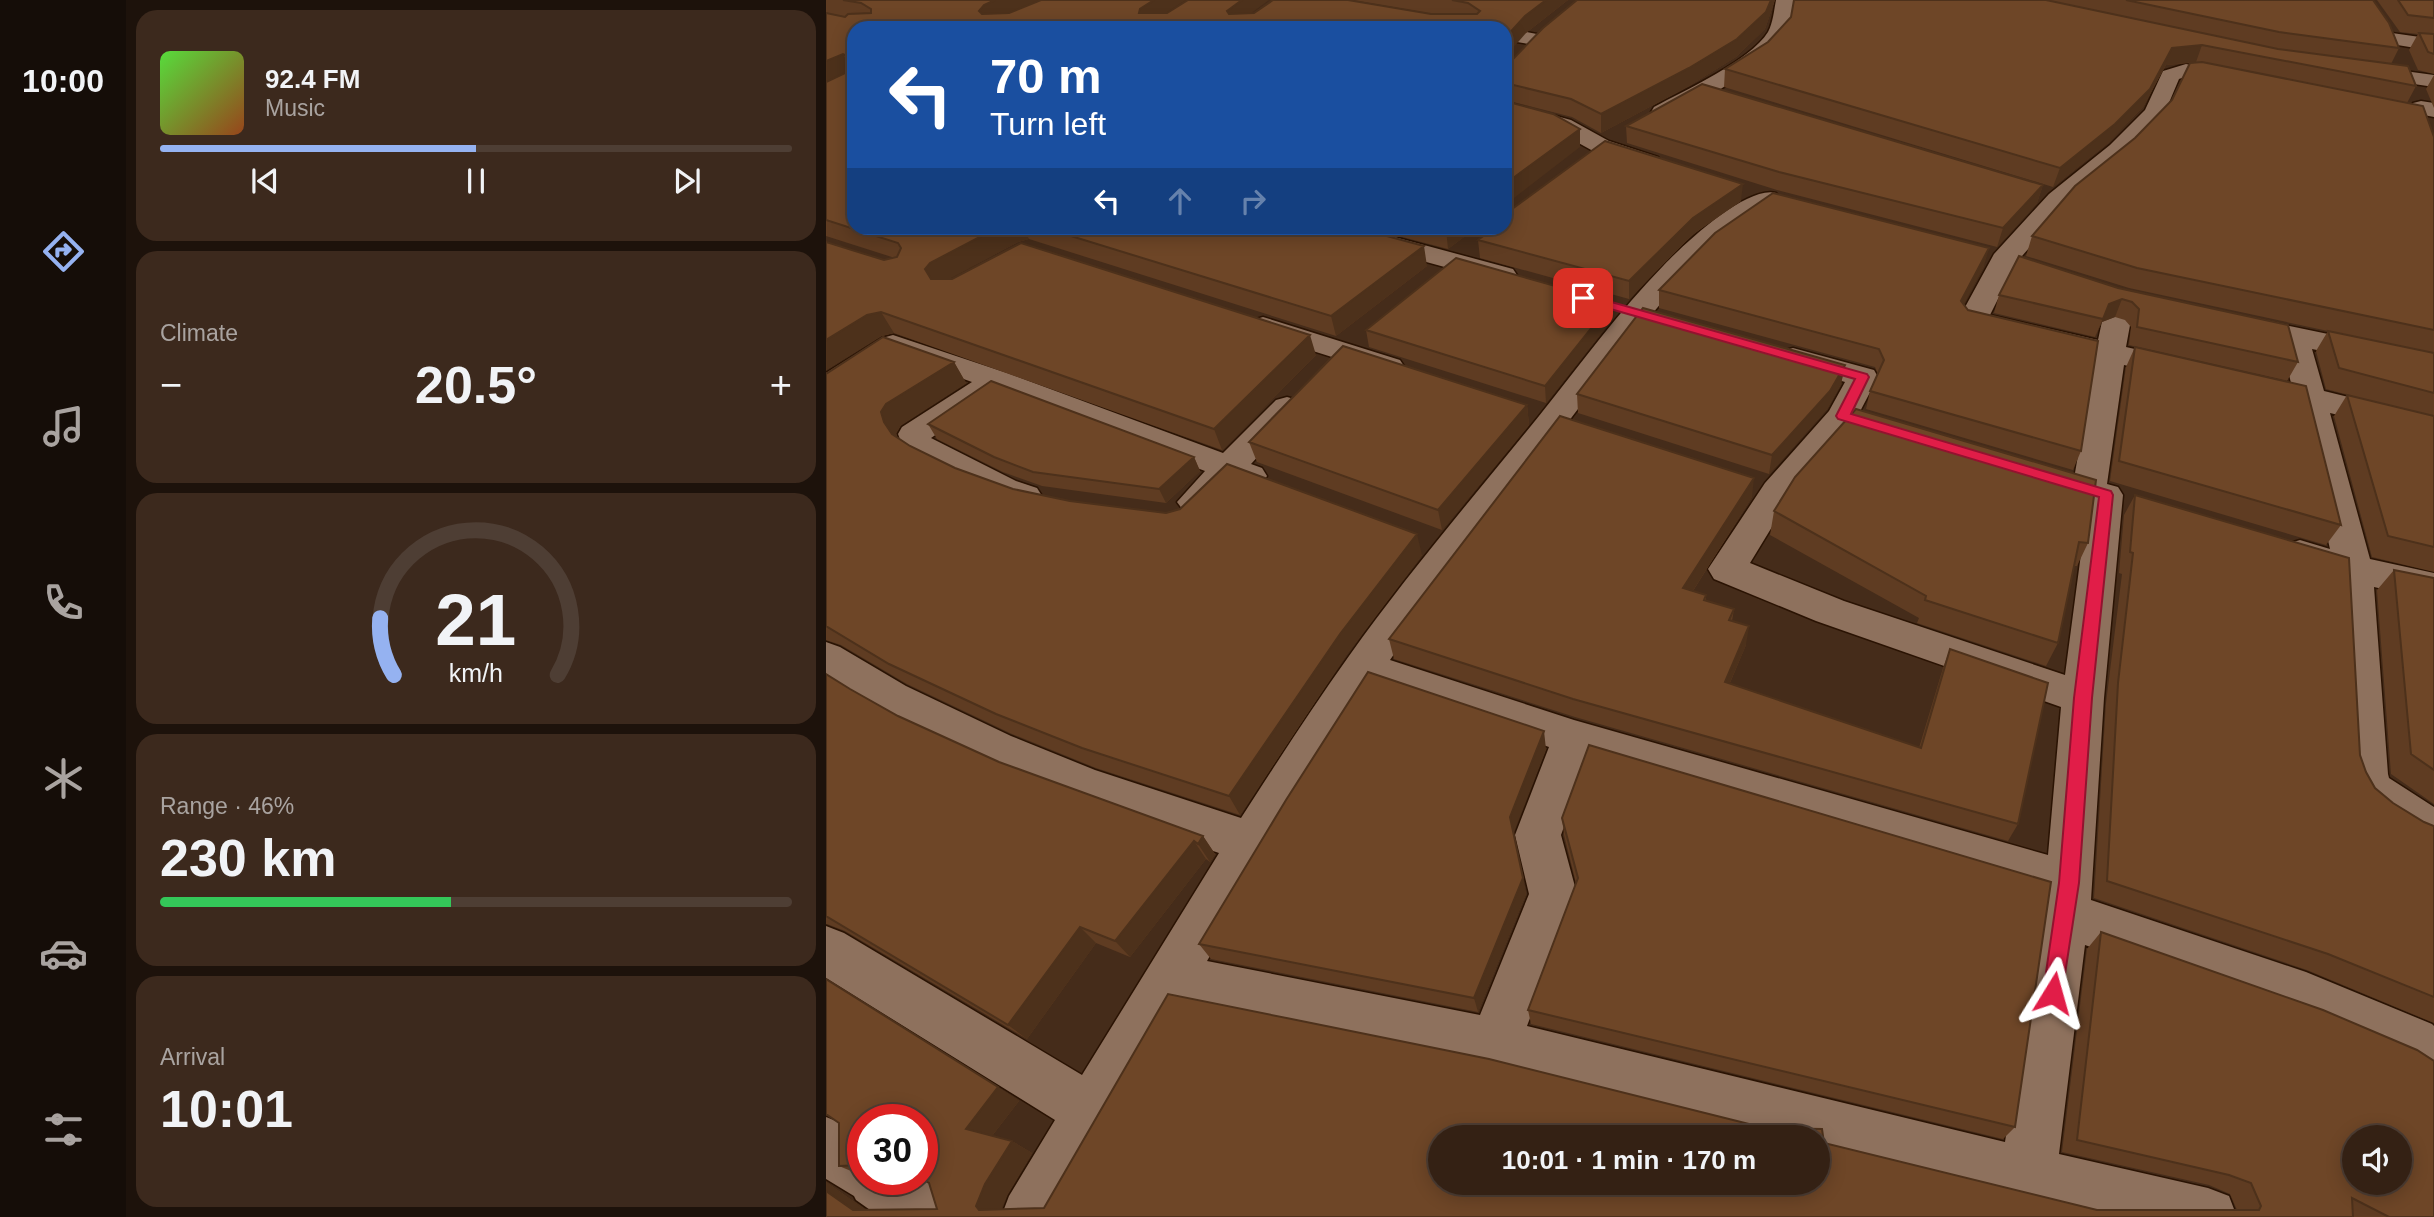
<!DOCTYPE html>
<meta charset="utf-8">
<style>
:root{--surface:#342114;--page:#3c291d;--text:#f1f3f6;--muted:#a9a3a0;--line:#4e3e34;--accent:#95b2f1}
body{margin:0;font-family:Arial,sans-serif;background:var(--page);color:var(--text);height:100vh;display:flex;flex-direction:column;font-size:26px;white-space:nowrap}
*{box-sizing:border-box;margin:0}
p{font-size:23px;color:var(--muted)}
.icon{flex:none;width:38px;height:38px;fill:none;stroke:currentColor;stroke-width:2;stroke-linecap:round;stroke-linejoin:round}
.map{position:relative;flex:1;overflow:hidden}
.panel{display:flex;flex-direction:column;gap:10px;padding:10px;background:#1d120b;width:700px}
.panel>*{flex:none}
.banner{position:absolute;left:21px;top:21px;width:665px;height:214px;border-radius:21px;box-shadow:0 4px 18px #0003,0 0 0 2px var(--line);background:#1a4fa0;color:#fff;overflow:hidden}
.buttons{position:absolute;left:1516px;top:1125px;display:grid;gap:14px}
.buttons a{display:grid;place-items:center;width:70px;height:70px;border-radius:50%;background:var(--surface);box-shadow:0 4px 18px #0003,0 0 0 2px var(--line);font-size:35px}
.speed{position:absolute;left:21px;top:1104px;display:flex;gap:14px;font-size:35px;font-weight:700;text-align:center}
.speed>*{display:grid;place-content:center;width:91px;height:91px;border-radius:50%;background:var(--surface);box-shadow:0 4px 18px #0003,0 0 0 2px var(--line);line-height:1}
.speed .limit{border:10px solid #d22;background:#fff;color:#111}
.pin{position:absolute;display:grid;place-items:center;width:60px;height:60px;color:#fff;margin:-30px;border-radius:14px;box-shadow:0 4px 10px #0006}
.me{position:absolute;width:77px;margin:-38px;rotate:8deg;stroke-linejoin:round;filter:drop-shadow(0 0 5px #0008)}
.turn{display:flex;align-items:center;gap:24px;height:147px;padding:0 28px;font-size:32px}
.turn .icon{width:91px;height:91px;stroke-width:2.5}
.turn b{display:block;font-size:49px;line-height:60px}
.lanes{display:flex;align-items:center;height:66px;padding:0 28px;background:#0003;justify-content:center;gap:35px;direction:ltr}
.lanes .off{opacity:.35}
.big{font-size:52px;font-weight:700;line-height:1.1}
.panel .card{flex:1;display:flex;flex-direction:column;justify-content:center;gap:10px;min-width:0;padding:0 24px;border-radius:21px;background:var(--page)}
.panel .dial{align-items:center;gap:0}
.dial svg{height:182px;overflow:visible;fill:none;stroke:var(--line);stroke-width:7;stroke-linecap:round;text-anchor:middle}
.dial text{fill:var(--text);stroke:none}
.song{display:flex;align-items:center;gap:21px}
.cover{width:84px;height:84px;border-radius:10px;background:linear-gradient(135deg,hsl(110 70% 55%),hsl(20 70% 35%))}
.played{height:7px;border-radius:4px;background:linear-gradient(90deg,var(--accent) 50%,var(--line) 50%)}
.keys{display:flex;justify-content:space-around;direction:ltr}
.heat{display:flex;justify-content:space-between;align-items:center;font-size:38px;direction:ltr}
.charge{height:10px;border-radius:5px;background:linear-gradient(90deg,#34c759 46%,var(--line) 0)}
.trip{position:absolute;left:602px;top:1125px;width:402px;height:70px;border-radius:35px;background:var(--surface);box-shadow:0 4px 18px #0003,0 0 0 2px var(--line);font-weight:700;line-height:70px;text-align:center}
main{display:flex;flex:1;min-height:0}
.dock{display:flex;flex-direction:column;width:126px;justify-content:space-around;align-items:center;background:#150d08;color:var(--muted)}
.dock .icon{width:49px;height:49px}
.dock .selected{color:var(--accent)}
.dock b{font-size:32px;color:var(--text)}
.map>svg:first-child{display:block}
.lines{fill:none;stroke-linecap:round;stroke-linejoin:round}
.minor-casing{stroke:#2a1303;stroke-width:3}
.minor{fill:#8e715d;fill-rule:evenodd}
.wall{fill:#5f3c22}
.shaded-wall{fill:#4d311b}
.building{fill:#6e4627;stroke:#4d311b;stroke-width:2;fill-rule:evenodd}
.route{fill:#e11d48;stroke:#92132f;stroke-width:2}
</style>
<main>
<nav class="dock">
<b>10:00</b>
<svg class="icon selected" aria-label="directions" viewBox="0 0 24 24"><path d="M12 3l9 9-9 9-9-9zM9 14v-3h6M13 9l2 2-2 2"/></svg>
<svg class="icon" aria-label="music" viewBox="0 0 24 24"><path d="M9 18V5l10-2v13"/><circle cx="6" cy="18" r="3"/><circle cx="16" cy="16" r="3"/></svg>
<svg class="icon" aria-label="phone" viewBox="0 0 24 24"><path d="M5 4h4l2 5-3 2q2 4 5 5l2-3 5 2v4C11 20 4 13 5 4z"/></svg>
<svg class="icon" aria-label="climate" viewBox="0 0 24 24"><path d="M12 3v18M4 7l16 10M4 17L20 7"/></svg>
<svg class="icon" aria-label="car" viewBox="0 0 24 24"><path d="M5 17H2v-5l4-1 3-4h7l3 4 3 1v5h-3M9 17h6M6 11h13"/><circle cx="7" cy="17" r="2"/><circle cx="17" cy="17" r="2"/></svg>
<svg class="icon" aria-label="filters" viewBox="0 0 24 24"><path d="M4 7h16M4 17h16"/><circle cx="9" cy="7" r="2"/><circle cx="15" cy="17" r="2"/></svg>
</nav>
<section class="panel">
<div class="card">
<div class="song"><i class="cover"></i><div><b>92.4 FM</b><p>Music</p></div></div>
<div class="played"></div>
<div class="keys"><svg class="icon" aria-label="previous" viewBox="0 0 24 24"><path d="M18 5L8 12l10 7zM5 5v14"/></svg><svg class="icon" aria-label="pause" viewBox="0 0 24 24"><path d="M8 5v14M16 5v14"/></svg><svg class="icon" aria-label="next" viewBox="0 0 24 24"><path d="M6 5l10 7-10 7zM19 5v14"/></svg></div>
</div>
<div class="card"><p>Climate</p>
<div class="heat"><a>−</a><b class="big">20.5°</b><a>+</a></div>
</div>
<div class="card dial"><svg viewBox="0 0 100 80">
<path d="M14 69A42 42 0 1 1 86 69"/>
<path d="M14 69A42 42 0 0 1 8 44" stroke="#95b2f1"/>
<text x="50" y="56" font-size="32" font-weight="700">21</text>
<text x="50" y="72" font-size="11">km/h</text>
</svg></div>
<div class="card"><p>Range · 46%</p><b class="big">230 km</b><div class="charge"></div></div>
<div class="card"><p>Arrival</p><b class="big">10:01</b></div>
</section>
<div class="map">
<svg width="1608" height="1217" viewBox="0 0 1608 1217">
<rect width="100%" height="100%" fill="#452c1a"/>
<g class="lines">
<g class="minor-casing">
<path id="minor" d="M950,0H968C967,10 967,23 962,32C950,56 853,123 828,117L825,112L828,107C859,90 924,61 942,32C947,23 948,10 950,0Z
M679,28L716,35L719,39L716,43L709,45L679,40Z
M1566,33L1608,39V51L1559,43L1556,39L1559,35Z
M1360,64L1420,76L1424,80L1420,84L1413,86L1361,76L1353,79L1337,117L1300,155L1241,204L1190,263L1164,315L1272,340L1281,298L1285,292L1295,290L1305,292L1309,298L1300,347L1366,362L1370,369L1366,376L1355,378L1298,365L1281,484L1292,487L1297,495L1278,698L1265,900L1480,972L1606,1024L1608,1026V1084L1589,1076L1568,1062L1477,1022L1259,945L1233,1154L1382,1188L1403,1196L1411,1217H1256L992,1152V1138H935L668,1070L355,1006L236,1217H175L183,1196L229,1120L0,978V926L18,933L256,1075L393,853C261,808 116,757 0,679V642L14,647L80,686L185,736L269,770L415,818C450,764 485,709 523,656C582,573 649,495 713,416C754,365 792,312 838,265C858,244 921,185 950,193L954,198L950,203C852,266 805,341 736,430C678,506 618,581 564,660L748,720L1222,855L1235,707L990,621L888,579L882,569L939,483L1003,411L1019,382L956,363L952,357L956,351L967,348L1048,370L1052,377L1028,423L963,499L924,563L1018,601L1239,675L1262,501L1251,498L1246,490L1269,358L1137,326L1132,320L1168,254L1223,194L1284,145L1319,110L1337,71ZM547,687L723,747L689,835L703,894L654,1015L381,961L466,816ZM762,760L1217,897L1179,1142L701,1026L751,894L735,835Z
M1534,65L1608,75V87L1527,75L1524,71L1527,67Z
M1595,101L1608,103V117L1587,113L1584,108L1587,103Z
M679,102L745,120L783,141L832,157L836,162L832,167L824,169L767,151L729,130L679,116Z
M494,228H535L687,269L691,275L687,281L677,283L498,234Z
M1415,316L1608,356V374L1486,349L1498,391L1608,418V438L1504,413L1544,559L1608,573V601L1548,587L1562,774L1563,778L1608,807V852C1582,842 1551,826 1531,805C1524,797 1521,784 1518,774L1510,577L1461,562L1456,553L1461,544L1474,540L1504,549L1470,404L1420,392L1415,385L1420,378L1431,375L1465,383L1455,342L1405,331L1400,325L1405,319Z
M437,317L574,360L578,366L574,372L563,375L427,332L422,326L427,320Z
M67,335L181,373L397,453L450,400L461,397L472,400L477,407L425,464L436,468L441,476L436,484L424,487L408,482C392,499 382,518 357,510L351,502L379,471L173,392L105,438L190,481L211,488L216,496L211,504C177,514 111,469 79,453L72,434L76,427L146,382L70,355L11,394L0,397V373L56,338Z
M0,1117L20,1125L37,1137V1180H96V1177L125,1196L133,1217H54L30,1200L28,1196L0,1179Z"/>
</g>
<use href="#minor" class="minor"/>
</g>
<path class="wall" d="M0,0H214L339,13L608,14L526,0H742L700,33L28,228H531L601,266L510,336L203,239L192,242L122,279L490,355L396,450L68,333L55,336L0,370V242L58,260L69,258L0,236Z
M751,0H949L939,29L910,57L863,86L775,133L746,117L679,100V62L686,60Z
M968,0H1547L1573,48L1565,64L1590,86L1581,103L1608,137V572L1546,557L1508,416L1521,395L1542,400L1500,389L1490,351L1502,331L1303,288L1200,256L1206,236L1309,138L1346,100L1364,63L1340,65L1317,107L1282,143L1227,187L898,87L899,69L942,42L965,17Z
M1551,0H1608V74L1592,70L1583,50L1592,34L1574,32Z
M1608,75V108L1600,89Z
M800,126L1217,185L1211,203L1171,247L951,190L801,143Z
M915,201L866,235L803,299L654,258L652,240Z
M542,228H650L622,249Z
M1193,256L1472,362L1461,381L1303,345L1305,327L1299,320L1289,317L1276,322L1269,337L1168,313L1173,295Z
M1158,266L1137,304L1255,451L1247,470L1040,409L1044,391L1052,374L1049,367L833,308V290Z
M786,302L787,318L720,403L543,347L540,330Z
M1309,347L1515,525L1500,545L1284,481L1300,367Z
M128,362L140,383L75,425L70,433L71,437L84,446L129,468L187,489L244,501L596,555L521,654L414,815L270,768L186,734L81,684L15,645L0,640V374Z
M1019,365L1015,384L1001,409L943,474L752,413L751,394Z
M701,405L703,425L616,530L431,462L423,442Z
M102,424L368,457L374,471L340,503L216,486L177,472L111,439Z
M969,477L1262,543L1251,566H1248L1232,643L1220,666L1091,623L1093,618L944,535L948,511Z
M1309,495L1534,755L1540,772L1549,788L1567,803L1598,822L1608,826V1023L1481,970L1268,898L1280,703L1296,574L1293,573L1298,515Z
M926,497L867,591L880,595V601L908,609L906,621L920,645L904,683L1093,748L1117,668L1124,649L1192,824L1182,841L749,717L568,659L563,639Z
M1568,570L1608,578V804L1565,774L1551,590Z
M0,674L24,689L72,716L173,762L377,836L389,854L384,862L380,859L304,957L270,943L201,1039L19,931L1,924H0Z
M720,749L687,833L700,894L652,1012L385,959L373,944Z
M736,818L1189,1127L1177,1139L705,1024L702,1010L750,883L738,835Z
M1275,932L1608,1217H0V1182L40,1210L111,1209L103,1183L37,1120V1176L13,1166V1123L4,1117L0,1115V979L193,1101L166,1136L186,1141L206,1153L181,1195L175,1209L218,1208L998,1143L1271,1210H1411L1404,1194L1383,1185L1236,1152L1261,949Z"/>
<path class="shaded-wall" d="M169,0H214L160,28L153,11L158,5Z
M328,0H360L320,26L313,13L314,9Z
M416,0H443L405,28L401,11Z
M720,0H742L700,33L679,57V38L699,16Z
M945,0H949L939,29L910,57L863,86L775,133V114Z
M1376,45L1370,62L1340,65L1317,107L1282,143L1227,187L1234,168L1346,48Z
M17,54L27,72L0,83V61Z
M754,129V147L679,205V184Z
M917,184L915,201L866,235L803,299V281L867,218Z
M1217,185L1211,203L1171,247L1177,228Z
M171,228H197L203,239L192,242L116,283L111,290L99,269L104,263Z
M622,228H650L622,249L620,229Z
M598,246L601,266L510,336L505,316Z
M1163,248L1158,266L1130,319L1135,301Z
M1296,299L1289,317L1276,322L1269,337L1283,304Z
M786,302L787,318L720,403L719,386Z
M55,312L68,333L55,336L0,370V340L41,315Z
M484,335L490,355L396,450L388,429Z
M128,362L140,383L75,425L70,433L72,443L58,422L55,412L60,404Z
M1019,365L1015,384L1001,409L943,474L946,455Z
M701,405L703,425L616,530L612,510Z
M368,457L374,471L340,503L333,489Z
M928,478L926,497L856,608L857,588Z
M591,534L596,555L521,654L414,815L403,796L514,634Z
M923,626L920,645L896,701L899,682Z
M718,731L720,749L687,834L684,817Z
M377,836L389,854L384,862L372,844Z
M368,841L380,859L304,957L289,941Z
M697,878L700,894L652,1012L648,998Z
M254,927L270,943L201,1039L182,1025Z
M172,1087L193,1101L162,1141L140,1129Z
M186,1141L206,1153L181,1195L173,1216L153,1210L150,1206L159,1184Z
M0,1182L50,1217L27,1210L0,1191Z"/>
<path class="building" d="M17,0H169L158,5L153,11L156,14L183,13L215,0H328L314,9L313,13H341L362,0H416L401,11L403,14L428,13L447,0H522L605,14H651L654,11L642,3L626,0H720L699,16L679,38V28H28V228H171L104,263L99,269L105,279H126L195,243L484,335L388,429L55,312L41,315L0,340V242L58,260L71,257L75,248L72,243L0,220V82L19,73L21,56L17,54L0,61V13L19,17L22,14L45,13V9L35,3Z
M751,0H945L940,12L911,39L863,68L775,114L745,99L679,83V62L686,60L717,28Z
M968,0H1220L1452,49L1582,66L1590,86L1376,45L1346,48L1324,89L1289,124L1234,168L899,69L942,42L965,17Z
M1300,0H1547L1563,23L1573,48L1453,32Z
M1572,0H1608V18L1582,15Z
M1593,33L1608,34V54L1602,52Z
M1376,62L1597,106L1608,137V330L1311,268L1206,236L1249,186L1309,138L1346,100L1364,63Z
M876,84L1217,185L1177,228L953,172L800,126Z
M679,101L727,114L754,129L679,184Z
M779,141L917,184L867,218L803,281L652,240L668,228H679V219L682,212Z
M947,193L1163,248L1135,301L1142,310L1272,341L1255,451L1044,391L1058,360L1053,349L833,290L889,233Z
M219,228H531L598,246L505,316Z
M1193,256L1292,288L1462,325L1472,362L1311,327L1313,309L1306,302L1296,299L1283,304L1277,319L1173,295Z
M630,258L786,302L719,386L540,330Z
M817,308L1019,365L1004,391L946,455L751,394Z
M1502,331L1608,353V393L1513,368Z
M57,337L128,362L60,404L55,412L58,422L66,434L84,446L129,468L187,489L244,501L340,513L354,509L401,464L591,534L514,634L403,796L256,748L170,714L63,664L0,626V374Z
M517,346L701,405L612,510L423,442Z
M1309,347L1480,386L1515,525L1293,461Z
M165,381L368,457L333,489L207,472L168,457L102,424Z
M1521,395L1608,416V547L1562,536Z
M1030,409L1270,480L1262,543L1253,542L1232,643L1099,600L1100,596L948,511L969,477Z
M734,416L928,478L857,588L880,595L878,600L908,609L903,620L923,626L899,682L1095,748L1124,649L1222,683L1192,824L747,699L563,639Z
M1309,495L1523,558L1534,755L1540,772L1549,788L1567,803L1598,822L1608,826V997L1502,954L1281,881L1292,683L1307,553L1304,552Z
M1568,570L1608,578V770L1585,754Z
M542,672L718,731L684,817L697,878L648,998L373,944L460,800Z
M0,674L24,689L72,716L173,762L377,836L372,844L368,841L289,941L254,927L182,1025L0,916Z
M763,745L1225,882L1189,1127L702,1010L752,878L736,818Z
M1275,932L1497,1010L1591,1050L1608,1061V1217H1563L1526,1198L1527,1217H0V1191L27,1210L111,1209L103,1183L96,1179V1120H37V1165L13,1166V1123L0,1114V979L172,1087L140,1129L186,1141L159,1184L150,1206L153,1210L218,1208L342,994L663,1059L939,1128L996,1129L998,1143L1271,1210H1433L1435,1206L1425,1183L1403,1175L1251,1140ZM614,1138H992V1183H614ZM1528,1138H1573V1183H1528Z"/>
<path class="route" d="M757,294L1041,374L1043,377L1025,414L1285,491L1287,495L1266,698L1253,883L1235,1000L1227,1003L1220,1000L1217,993L1233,883L1248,698L1273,497L1012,419L1010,416L1029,379L753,300L751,298Z"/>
</svg>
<div class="buttons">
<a><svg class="icon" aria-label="sound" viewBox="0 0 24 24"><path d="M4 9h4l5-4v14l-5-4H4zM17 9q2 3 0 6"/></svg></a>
</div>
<div class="speed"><div class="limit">30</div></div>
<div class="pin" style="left:757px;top:298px;background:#d93025"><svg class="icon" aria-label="arrive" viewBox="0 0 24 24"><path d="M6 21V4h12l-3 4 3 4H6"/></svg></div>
<svg class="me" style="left:1227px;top:993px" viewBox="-20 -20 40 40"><path d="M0-17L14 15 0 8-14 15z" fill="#e11d48" stroke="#fff" stroke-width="4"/></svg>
<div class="trip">10:01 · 1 min · 170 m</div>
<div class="banner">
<div class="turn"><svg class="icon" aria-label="left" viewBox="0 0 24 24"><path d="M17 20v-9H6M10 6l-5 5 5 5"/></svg><div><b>70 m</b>Turn left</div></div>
<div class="lanes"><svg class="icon" aria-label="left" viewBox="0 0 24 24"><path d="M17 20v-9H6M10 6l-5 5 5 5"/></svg><svg class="icon off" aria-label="ahead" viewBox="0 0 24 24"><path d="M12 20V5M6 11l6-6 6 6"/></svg><svg class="icon off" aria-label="right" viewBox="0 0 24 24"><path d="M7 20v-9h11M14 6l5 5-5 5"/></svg></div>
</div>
</div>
</main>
